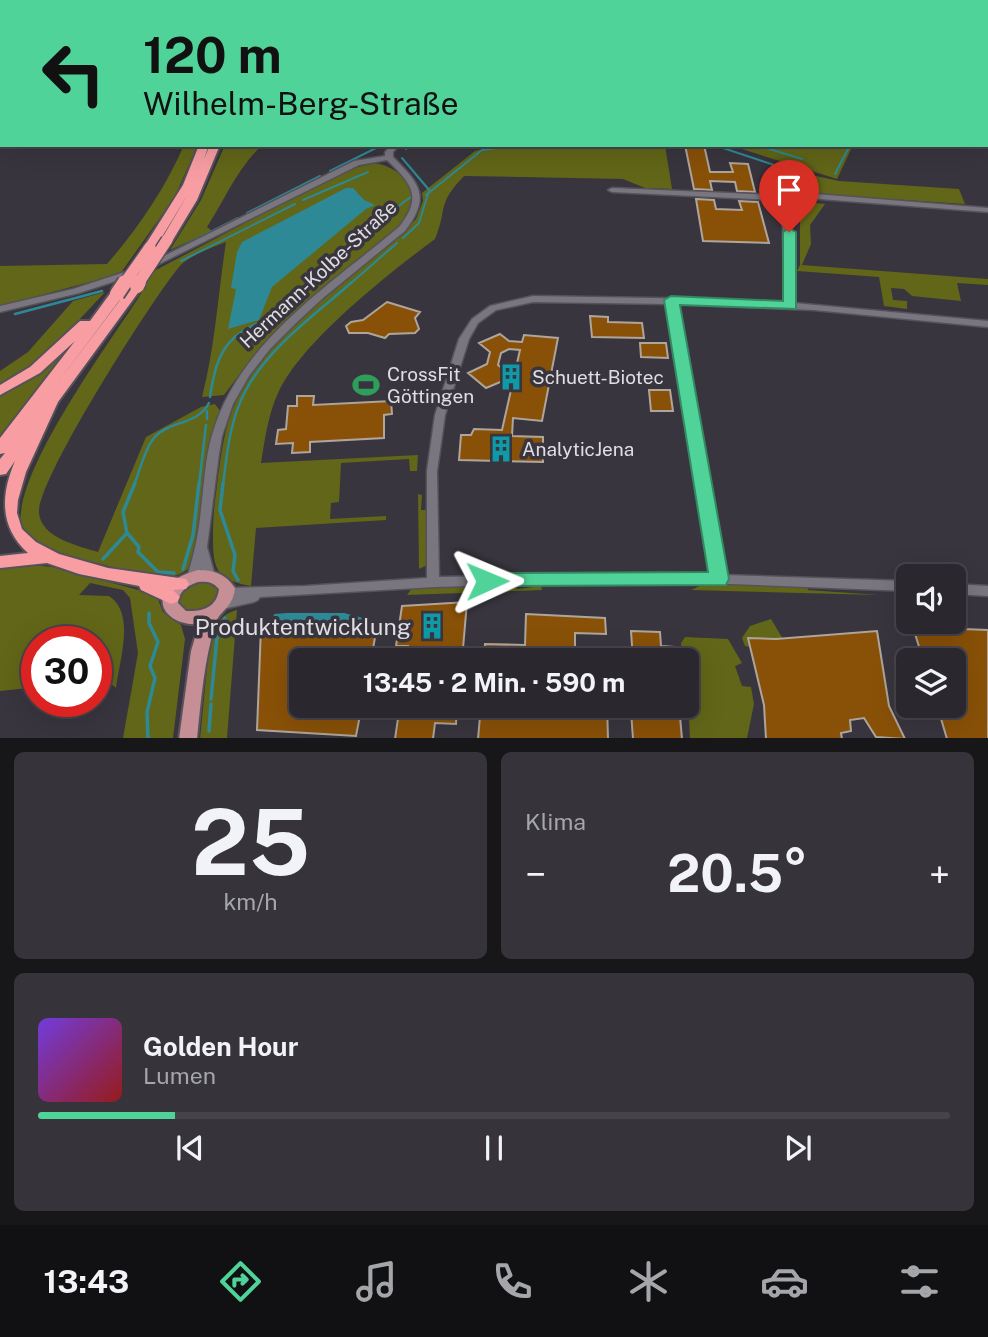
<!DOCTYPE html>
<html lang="de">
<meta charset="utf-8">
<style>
:root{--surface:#2a282e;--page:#36343a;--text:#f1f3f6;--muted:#a5a6aa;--line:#46444a;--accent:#50d398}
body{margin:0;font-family:"Public Sans",sans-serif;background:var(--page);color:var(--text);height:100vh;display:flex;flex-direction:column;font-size:26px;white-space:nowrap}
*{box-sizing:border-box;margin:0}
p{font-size:23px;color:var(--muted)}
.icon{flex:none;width:38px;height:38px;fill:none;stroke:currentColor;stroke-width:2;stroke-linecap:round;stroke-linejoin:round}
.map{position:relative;height:738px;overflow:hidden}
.panel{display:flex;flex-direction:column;gap:14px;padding:14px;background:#171619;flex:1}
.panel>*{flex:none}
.guide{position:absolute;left:0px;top:0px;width:989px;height:147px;box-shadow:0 7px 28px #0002,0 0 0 2px var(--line);background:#50d398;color:#111;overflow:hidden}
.tools{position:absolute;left:896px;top:564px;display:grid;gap:14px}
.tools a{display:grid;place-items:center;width:70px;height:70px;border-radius:10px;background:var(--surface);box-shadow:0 7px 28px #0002,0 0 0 2px var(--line);font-size:35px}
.speed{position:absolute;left:21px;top:626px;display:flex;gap:14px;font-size:35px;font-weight:700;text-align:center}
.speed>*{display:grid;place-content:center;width:91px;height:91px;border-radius:50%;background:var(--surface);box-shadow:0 7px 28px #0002,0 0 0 2px var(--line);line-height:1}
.speed .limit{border:10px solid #d22;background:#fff;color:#111}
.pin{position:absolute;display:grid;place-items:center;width:60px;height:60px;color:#fff;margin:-72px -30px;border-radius:50% 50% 50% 0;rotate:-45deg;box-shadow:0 0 7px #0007}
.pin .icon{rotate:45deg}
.me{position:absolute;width:77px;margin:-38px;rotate:89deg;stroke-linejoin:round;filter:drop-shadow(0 0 5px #0008)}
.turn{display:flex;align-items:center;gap:24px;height:147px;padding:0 28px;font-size:32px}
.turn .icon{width:91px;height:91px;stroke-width:2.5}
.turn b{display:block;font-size:49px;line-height:60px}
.big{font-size:52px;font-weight:700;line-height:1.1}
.panel .card{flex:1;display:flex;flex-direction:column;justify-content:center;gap:10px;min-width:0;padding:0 24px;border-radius:10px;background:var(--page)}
.panel .dial{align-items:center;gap:0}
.dial b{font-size:91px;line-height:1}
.song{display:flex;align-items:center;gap:21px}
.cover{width:84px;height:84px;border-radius:10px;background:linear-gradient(135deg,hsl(260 70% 55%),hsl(0 70% 35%))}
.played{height:7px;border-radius:4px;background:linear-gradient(90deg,var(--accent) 15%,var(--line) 15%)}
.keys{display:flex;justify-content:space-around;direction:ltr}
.heat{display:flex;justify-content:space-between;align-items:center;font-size:38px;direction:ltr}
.panel .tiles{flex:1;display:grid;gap:14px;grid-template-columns:1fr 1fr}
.card:last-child{grid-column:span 2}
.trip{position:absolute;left:289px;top:648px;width:410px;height:70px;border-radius:10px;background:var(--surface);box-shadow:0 7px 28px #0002,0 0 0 2px var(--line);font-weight:700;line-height:70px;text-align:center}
.menu{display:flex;height:112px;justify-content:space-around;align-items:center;background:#111012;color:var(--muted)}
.menu .icon{width:49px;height:49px}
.menu .selected{color:var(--accent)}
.menu b{font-size:32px;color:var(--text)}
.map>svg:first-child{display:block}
.green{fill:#616618}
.water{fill:#2e8996}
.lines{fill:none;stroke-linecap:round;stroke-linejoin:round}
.stream-far2{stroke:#2e8996;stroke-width:2}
.stream-far1{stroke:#2e8996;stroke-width:2.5}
.stream{stroke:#2e8996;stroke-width:3.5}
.building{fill:#895108;stroke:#aea59c;stroke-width:2}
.minor-casing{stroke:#55525a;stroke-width:3}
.major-casing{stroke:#55525a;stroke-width:4}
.highway-casing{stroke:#55525a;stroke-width:4}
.minor{fill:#7a7680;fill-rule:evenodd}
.major{fill:#c68e95;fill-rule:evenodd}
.highway{fill:#f89ea3;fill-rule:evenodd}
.highway-bridge-far1-casing{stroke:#55525a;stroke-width:14;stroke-linecap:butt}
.highway-bridge-casing{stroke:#55525a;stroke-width:18;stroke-linecap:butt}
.highway-bridge-far1{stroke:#f89ea3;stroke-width:11}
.highway-bridge{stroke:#f89ea3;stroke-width:14}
.route{fill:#50d398;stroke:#348963;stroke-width:2}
.labels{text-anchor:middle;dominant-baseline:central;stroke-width:7;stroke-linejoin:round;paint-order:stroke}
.street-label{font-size:19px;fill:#e0dee3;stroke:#38353e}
.poi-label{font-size:19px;fill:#e0dee3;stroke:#38353e;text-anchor:start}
.near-poi-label{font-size:23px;fill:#e0dee3;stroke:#38353e;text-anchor:end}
</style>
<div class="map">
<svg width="988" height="739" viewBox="0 0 988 739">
<rect width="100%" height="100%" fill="#38353e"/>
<path class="green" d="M184,145H198L174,198L120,274L0,306V266L107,264C138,228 165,189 184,145Z
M225,145H262C235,172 227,196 207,227L212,231L170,250L201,200Z
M501,145H665L672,189L645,188L623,179L464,176C436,205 448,208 435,239C389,273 303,341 279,391C268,414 265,439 261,463L418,455L417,471H410L409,459L341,463L339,502L331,503L330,519L386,516V520L256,528L251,586C212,579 213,565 213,530C213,512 216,494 218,477C222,449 225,424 237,399C270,325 361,277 416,219L423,201L422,193L475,151Z
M729,145H853L837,179Z
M374,163C393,165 418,183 413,205C410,216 400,225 393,233L261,346L224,395L202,397C215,347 218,294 226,242C213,247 188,256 179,267C153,298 36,481 39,513C41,538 79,546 98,552L146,437L201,407L215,404L220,411C205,456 209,532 188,569C167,587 127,571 102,564C76,558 42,555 24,534C0,491 110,342 135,303C142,293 146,281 154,271L346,170Z
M793,171L839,181L959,189L965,204L814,194L800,186L804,184L799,183Z
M815,203L825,204L810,225L811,244L802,265L988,279V285L957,283L961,301L912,296L904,289L891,288L893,300L907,301V309L884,306L879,277L797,271L800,265V209Z
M105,292L41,361L0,387V371L28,352L73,301Z
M62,355L0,438V396Z
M418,494L422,495L421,510H426L427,565L419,569Z
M32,565L52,567L146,592L157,597L163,612L181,625L185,639L173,738H123L138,653L130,598L123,590L90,583L79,595L109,596C136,613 119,662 116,688L108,681L96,680V642H37V687L0,691V569Z
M194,583H209L218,590C217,609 196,616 181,607L179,602L182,591Z
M704,584L807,586L808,590L879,595L691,590Z
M507,585L518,589L541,586L542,590L407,595L412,588Z
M237,610L227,738L200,739L210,637H214C217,622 222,614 237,610Z
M771,619L783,639L748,638L750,647L745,646L742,638L750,626Z
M685,637L728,639L742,663L735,666L742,686L751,687L754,704L747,738H690L686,660H682L681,643Z"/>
<path class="water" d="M346,188H353L364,200L375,205L366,209L272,287L259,320L228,329L236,289L231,288L237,252L242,242Z
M287,613H344L367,619L358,628L334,623H278L273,619L274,614Z"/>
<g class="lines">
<path class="stream-far2" d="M976,2L980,0
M714,145L780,167
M756,145L802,159
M406,149L412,145
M402,158L430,191
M330,171L382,145
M835,174L850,145
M426,195L482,150L518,145
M303,200L368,172
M247,213L320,176
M403,238L419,223L428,194
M169,253L238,218
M181,261L295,204
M305,284L319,278C324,267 334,266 339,254C368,241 384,214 411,197
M350,284L397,243"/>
<path class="stream-far1" d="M15,314L102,291
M265,322L286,310L308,282
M210,397C215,361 223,337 259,323
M207,411V419
M134,485C140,471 144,450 154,438C169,420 197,426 209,403
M199,485L206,425
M223,485C227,453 230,419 246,390C270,346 315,315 352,282"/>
<path class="stream" d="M223,483L220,510L235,555L233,571L238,580
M128,534L139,547L138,552L158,572L174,573
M103,559L127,533L123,512L135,483
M183,569L193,535L199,483
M211,699L217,637L225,618
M209,731L211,704
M148,739L147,712L155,678L150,666L158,642L149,623V613"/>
</g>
<path class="building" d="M685,145H704L710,172H733L730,163L748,164L755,192L737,191L735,182L710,181L712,190L694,189Z
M696,199L714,200L716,209L742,210L739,201L758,202L769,243L703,241Z
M387,302L420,312L415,318L419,329L415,333L389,334L385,338L368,333H349L346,326L351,322L363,320Z
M590,316L608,317V322L642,323L644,338L592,337Z
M500,334L509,341L522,342L524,335L558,338L542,421L513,418L512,436L543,437V462L459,460L461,435H471L474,429L502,430L520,350L509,349L501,353L498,365L512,377L486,388L468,373L487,364L490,352L479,343Z
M640,343H666L668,358L641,357Z
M649,390H670L673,411H651Z
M297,396H314L313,405L391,401L392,414L384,415V438L310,442V452L292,453L293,443L276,444L278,430L286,429L288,406H297Z
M467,602L462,660H407L408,646H396L402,606Z
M526,614L605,618L606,634L575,633V648L605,649L606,660H484L485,644L525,645Z
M261,627L376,632L371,660H301V705H362L356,736L257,730Z
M913,627L988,630V739H947L937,705H954V660H923Z
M631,631L660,632L661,646L674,647L675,660H633Z
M877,631L889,706L905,739L876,737L864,718L850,720L851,731L841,733L842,739H766L764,705L748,638L776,639Z
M400,705H457L456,724L435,723L433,739H395Z
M481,705H607L608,739H478Z
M639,705H679L682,739H633L631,711H639Z"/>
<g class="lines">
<g class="minor-casing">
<path id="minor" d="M0,0H18L21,2L0,3Z
M40,0H46L44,2H38Z
M316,0H324L321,2H313Z
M387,0H394L396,2H389Z
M408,0H418L414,2H403Z
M499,0H506L504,2H496Z
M621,0H628L631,2H623Z
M750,0H758L761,2H753Z
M797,0H805L802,2H793Z
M0,52H2V56H0Z
M392,145H399L393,152V157C420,184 431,197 405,231L323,298L296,323L270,349L249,376L233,404L222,436L219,454L207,547L215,576L213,579L209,581L205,579L201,569L197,580L193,582L189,580L187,577C194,555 199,532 201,509C204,484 205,459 212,435C239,342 329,286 399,227C423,197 412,184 387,160L359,165L151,268L148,269L144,266L354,161L385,156V152Z
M788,173H794L799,191L803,193L988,208V212L807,198V201L800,204L790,205L794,303L988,321V327L814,310L676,304L724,575L908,581V591L731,584H553L435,587L260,597L258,600L254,602L223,609L219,607L217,604L219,601L230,598L223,596L221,593L223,590L227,588L305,586L427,578V471L435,415L459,339L472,319L490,306L533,296L711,299L785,303L782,203L776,200L612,192L608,190L612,188L773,195L777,189L790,188L787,175ZM790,192L800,198L789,200L780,196L782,193ZM533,302L667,304L712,575H553L439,577L437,471L445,415L469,339L478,323L496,310Z
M131,270L134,271L135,273L134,275L79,293L0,312V306L73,289Z
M954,584L988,586V596L954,594Z"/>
</g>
<g class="major-casing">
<path id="major" d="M198,570C214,570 226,574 235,588C233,609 219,610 215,625C204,662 201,700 197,739H179L191,651L199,624C172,627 148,604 173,582C180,575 189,573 198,570ZM198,582C207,581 213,582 219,589C217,607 203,612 186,611L178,603C179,591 187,586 198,582Z"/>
</g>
<g class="highway-casing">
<path id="highway" d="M259,0H267L258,2Z
M199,145H209L204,159L210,145H220L197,200L171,243L167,244L161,240L188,194L154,250H146L144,247L183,185Z
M137,282L143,286L58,402L26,472L18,500L17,513L22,529L36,542L59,554L108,568L186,579L189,584L186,589L173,590L180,597L177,602L171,604L141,590L139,586L79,574L47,563L0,568V556L28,553C0,528 0,496 15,461L6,474L0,475V459L5,453L0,454V438L75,341L40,373L0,395V385L30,367L80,321H90L112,291H122L123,294L122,297L52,390L133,283Z"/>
</g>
<use href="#minor" class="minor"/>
<use href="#major" class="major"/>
<use href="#highway" class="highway"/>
<g class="highway-bridge-far1-casing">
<path id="highway-bridge-far1" d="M124,284L150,247
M138,284L167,240"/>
</g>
<g class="highway-bridge-casing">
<path id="highway-bridge" d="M137,286L139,282
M117,294L125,282"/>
</g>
<use href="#highway-bridge-far1" class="highway-bridge-far1"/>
<use href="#highway-bridge" class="highway-bridge"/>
</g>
<path class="route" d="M789,228L796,232V309L680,305L729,579L726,585L480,586L477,581L480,576L487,573L708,572L664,300L671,296L783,301V232Z"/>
<defs>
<g id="building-bare" transform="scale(2.1)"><path d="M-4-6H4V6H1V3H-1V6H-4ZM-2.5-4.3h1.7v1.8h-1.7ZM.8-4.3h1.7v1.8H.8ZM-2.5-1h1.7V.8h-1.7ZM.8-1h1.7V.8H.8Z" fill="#0f9aa8" stroke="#38353e" stroke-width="2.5" paint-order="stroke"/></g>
<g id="stadium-bare" transform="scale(2.1)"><path d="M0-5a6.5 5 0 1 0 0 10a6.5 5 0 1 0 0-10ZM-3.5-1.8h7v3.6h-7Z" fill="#2e9e5b" stroke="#38353e" stroke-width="2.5" paint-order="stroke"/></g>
</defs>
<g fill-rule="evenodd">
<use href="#building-bare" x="511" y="377"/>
<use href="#stadium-bare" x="366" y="385"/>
<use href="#building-bare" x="501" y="449"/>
<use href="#building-bare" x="432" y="626"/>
</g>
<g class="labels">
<g class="street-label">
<text transform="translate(318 274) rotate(-43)">Hermann-Kolbe-Straße</text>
</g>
<g class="poi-label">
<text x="387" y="374">CrossFit<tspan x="387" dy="22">Göttingen</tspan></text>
<text x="532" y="377">Schuett-Biotec</text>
<text x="522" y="449">AnalyticJena</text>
</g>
<g class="near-poi-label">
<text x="411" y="626">Produktentwicklung</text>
</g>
</g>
</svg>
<div class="tools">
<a><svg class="icon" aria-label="sound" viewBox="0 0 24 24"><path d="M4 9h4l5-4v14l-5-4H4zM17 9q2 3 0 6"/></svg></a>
<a><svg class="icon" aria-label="layers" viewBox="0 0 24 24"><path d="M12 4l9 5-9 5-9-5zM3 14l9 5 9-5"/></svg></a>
</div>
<div class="speed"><div class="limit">30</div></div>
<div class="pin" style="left:789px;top:232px;background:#d93025"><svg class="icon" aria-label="arrive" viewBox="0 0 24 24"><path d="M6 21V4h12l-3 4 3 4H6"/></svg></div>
<svg class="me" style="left:487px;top:581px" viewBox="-20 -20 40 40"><path d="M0-17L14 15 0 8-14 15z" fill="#50d398" stroke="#fff" stroke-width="4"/></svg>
<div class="trip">13:45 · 2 Min. · 590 m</div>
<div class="guide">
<div class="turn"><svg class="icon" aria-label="left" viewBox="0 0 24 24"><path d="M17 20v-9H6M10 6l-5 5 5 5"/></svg><div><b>120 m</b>Wilhelm-Berg-Straße</div></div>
</div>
</div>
<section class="panel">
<div class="tiles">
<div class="card dial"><b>25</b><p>km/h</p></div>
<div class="card"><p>Klima</p>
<div class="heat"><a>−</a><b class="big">20.5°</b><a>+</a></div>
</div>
<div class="card">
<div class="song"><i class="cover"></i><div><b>Golden Hour</b><p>Lumen</p></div></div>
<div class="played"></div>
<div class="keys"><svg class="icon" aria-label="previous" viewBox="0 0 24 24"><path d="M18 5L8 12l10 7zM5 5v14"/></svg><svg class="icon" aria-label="pause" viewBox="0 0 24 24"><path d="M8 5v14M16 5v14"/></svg><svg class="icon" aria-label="next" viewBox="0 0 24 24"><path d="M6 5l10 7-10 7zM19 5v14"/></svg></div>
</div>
</div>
</section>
<nav class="menu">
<b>13:43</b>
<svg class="icon selected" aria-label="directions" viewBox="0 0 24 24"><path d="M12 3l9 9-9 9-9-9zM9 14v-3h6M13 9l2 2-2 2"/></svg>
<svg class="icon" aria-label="music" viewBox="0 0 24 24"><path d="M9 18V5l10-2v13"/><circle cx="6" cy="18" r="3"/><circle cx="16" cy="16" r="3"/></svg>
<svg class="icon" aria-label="phone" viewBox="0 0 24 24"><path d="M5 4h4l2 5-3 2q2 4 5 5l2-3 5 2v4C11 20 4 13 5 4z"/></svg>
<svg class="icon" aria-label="climate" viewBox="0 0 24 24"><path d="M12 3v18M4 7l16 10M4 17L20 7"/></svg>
<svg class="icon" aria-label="car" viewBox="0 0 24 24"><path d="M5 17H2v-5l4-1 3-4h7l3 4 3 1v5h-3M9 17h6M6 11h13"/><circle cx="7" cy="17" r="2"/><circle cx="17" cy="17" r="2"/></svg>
<svg class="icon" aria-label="filters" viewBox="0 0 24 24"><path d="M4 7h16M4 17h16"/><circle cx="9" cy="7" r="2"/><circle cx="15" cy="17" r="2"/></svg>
</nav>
